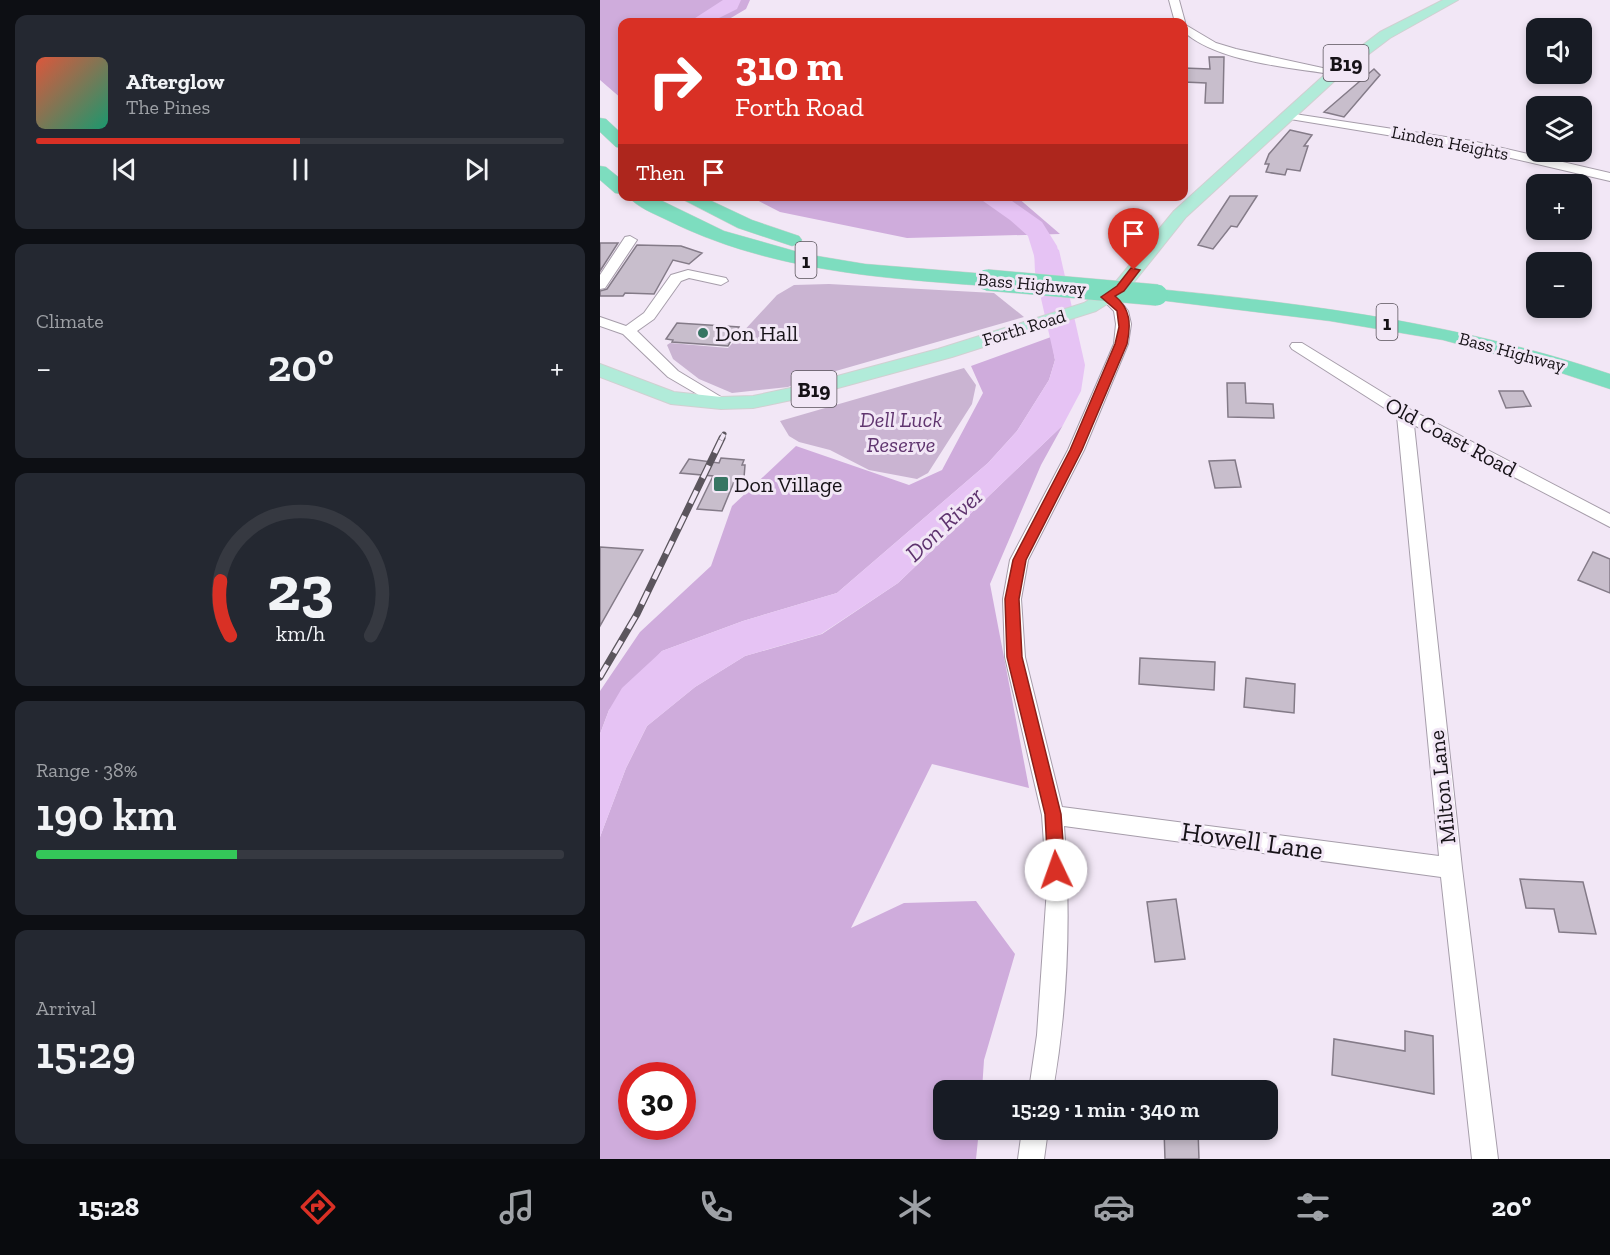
<!DOCTYPE html>
<meta charset="utf-8">
<style>
:root{--surface:#171b24;--page:#242831;--text:#f1f3f6;--muted:#9ea1a6;--line:#363941;--accent:#d93025}
body{margin:0;font-family:"Zilla Slab",serif;background:var(--page);color:var(--text);height:100vh;display:flex;flex-direction:column;font-size:22px;white-space:nowrap}
*{box-sizing:border-box;margin:0}
p{font-size:20px;color:var(--muted)}
.icon{flex:none;width:33px;height:33px;fill:none;stroke:currentColor;stroke-width:2;stroke-linecap:round;stroke-linejoin:round}
.map{position:relative;flex:1;overflow:hidden}
.drawer{display:flex;flex-direction:column;gap:15px;padding:15px;background:#0d0f14;width:600px}
.drawer>*{flex:none}
.top-card{position:absolute;left:18px;top:18px;width:570px;height:183px;border-radius:12px;box-shadow:0 3px 9px #0003;background:#d93025;color:#fff;overflow:hidden}
.tools{position:absolute;left:926px;top:18px;display:grid;gap:12px}
.tools a{display:grid;place-items:center;width:66px;height:66px;border-radius:12px;background:var(--surface);box-shadow:0 3px 9px #0003;font-size:30px}
.speed{position:absolute;left:18px;top:1062px;display:flex;gap:12px;font-size:30px;font-weight:700;text-align:center}
.speed>*{display:grid;place-content:center;width:78px;height:78px;border-radius:50%;background:var(--surface);box-shadow:0 3px 9px #0003;line-height:1}
.speed .limit{border:9px solid #d22;background:#fff;color:#111}
.pin{position:absolute;display:grid;place-items:center;width:51px;height:51px;color:#fff;margin:-62px -26px;border-radius:50% 50% 50% 0;rotate:-45deg;box-shadow:0 0 6px #0007}
.pin .icon{rotate:45deg}
.me{position:absolute;width:66px;margin:-33px;rotate:357deg;stroke-linejoin:round;filter:drop-shadow(0 0 4px #0008)}
.turn{display:flex;align-items:center;gap:21px;height:126px;padding:0 18px;font-size:27px}
.turn .icon{width:78px;height:78px;stroke-width:2.5}
.turn b{display:block;font-size:42px;line-height:51px}
.then{display:flex;align-items:center;height:57px;padding:0 18px;background:#0003;gap:12px;font-size:22px}
.big{font-size:45px;font-weight:600;line-height:1.1}
.drawer .widget{flex:1;display:flex;flex-direction:column;justify-content:center;gap:9px;min-width:0;padding:0 21px;border-radius:12px;background:var(--page)}
.drawer .dial{align-items:center;gap:0}
.dial svg{height:156px;overflow:visible;fill:none;stroke:var(--line);stroke-width:7;stroke-linecap:round;text-anchor:middle}
.dial text{fill:var(--text);stroke:none}
.song{display:flex;align-items:center;gap:18px}
.cover{width:72px;height:72px;border-radius:9px;background:linear-gradient(135deg,hsl(10 70% 55%),hsl(160 70% 35%))}
.played{height:6px;border-radius:3px;background:linear-gradient(90deg,var(--accent) 50%,var(--line) 50%)}
.keys{display:flex;justify-content:space-around;direction:ltr}
.heat{display:flex;justify-content:space-between;align-items:center;font-size:33px;direction:ltr}
.charge{height:9px;border-radius:4px;background:linear-gradient(90deg,#34c759 38%,var(--line) 0)}
.trip{position:absolute;left:333px;top:1080px;width:345px;height:60px;border-radius:12px;background:var(--surface);box-shadow:0 3px 9px #0003;font-weight:600;line-height:60px;text-align:center}
.menu{display:flex;height:96px;justify-content:space-around;align-items:center;background:#090b0e;color:var(--muted)}
.menu .icon{width:42px;height:42px}
.menu .selected{color:var(--accent)}
.menu b{font-size:27px;color:var(--text)}
main{display:flex;flex:1;min-height:0}
.map>svg:first-child{display:block}
.green{fill:#cab4d2}
.forest{fill:#cfacdc;fill-rule:evenodd}
.water{fill:#e6c3f4}
.lines{fill:none;stroke-linecap:round;stroke-linejoin:round}
.river{fill:#e6c3f4;fill-rule:evenodd}
.building{fill:#c8becc;stroke:#847b88;stroke-width:1.5}
.minor-casing{stroke:#a69daa;stroke-width:2}
.major-casing{stroke:#d0d0d1;stroke-width:2}
.highway-casing{stroke:#d0d0d1;stroke-width:1}
.minor{fill:#fff;fill-rule:evenodd}
.major{fill:#b1ebd9;fill-rule:evenodd}
.highway{fill:#7dddbf;fill-rule:evenodd}
.rail-far1-casing{stroke:#5b555d;stroke-width:5}
.rail-casing{stroke:#5b555d;stroke-width:7}
.rail-far1{stroke:#f2e7f6;stroke-width:4;stroke-dasharray:10;stroke-linecap:butt}
.rail{stroke:#f2e7f6;stroke-width:4.5;stroke-dasharray:14;stroke-linecap:butt}
.highway-bridge-casing{stroke:#d0d0d1;stroke-width:22;stroke-linecap:butt}
.highway-bridge{stroke:#7dddbf;stroke-width:21}
.route{fill:#d93025;stroke:#8d1f18;stroke-width:1.5}
.poi-dot{fill:#377563;stroke:#f2e7f6;stroke-width:2}
.labels{text-anchor:middle;dominant-baseline:central;stroke-width:6;stroke-linejoin:round;paint-order:stroke}
.far-street-label{font-size:18px;fill:#161217;stroke:#f2e7f6}
.shield{fill:#f2e7f6;stroke:#58525a;stroke-width:1.5}
.shield-label{font-size:21px;font-weight:bold;fill:#161217}
.poi-label{font-size:22px;fill:#161217;stroke:#f2e7f6;text-anchor:start}
.park-label{font-size:22px;font-style:italic;fill:#60356f;stroke:#f2e7f6}
.street-label{font-size:22px;fill:#161217;stroke:#f2e7f6}
.water-label{font-size:24px;font-style:italic;fill:#5e336e;stroke:#f2e7f6}
.near-street-label{font-size:27px;fill:#161217;stroke:#f2e7f6}
</style>
<main>
<section class="drawer">
<div class="widget">
<div class="song"><i class="cover"></i><div><b>Afterglow</b><p>The Pines</p></div></div>
<div class="played"></div>
<div class="keys"><svg class="icon" aria-label="previous" viewBox="0 0 24 24"><path d="M18 5L8 12l10 7zM5 5v14"/></svg><svg class="icon" aria-label="pause" viewBox="0 0 24 24"><path d="M8 5v14M16 5v14"/></svg><svg class="icon" aria-label="next" viewBox="0 0 24 24"><path d="M6 5l10 7-10 7zM19 5v14"/></svg></div>
</div>
<div class="widget"><p>Climate</p>
<div class="heat"><a>−</a><b class="big">20°</b><a>+</a></div>
</div>
<div class="widget dial"><svg viewBox="0 0 100 80">
<path d="M14 69A42 42 0 1 1 86 69"/>
<path d="M14 69A42 42 0 0 1 9 41" stroke="#d93025"/>
<text x="50" y="56" font-size="32" font-weight="700">23</text>
<text x="50" y="72" font-size="11">km/h</text>
</svg></div>
<div class="widget"><p>Range · 38%</p><b class="big">190 km</b><div class="charge"></div></div>
<div class="widget"><p>Arrival</p><b class="big">15:29</b></div>
</section>
<div class="map">
<svg width="1010" height="1159" viewBox="0 0 1010 1159">
<rect width="100%" height="100%" fill="#f2e7f6"/>
<path class="green" d="M229,284L394,293L424,317L201,381L188,387L132,393L99,379L73,359L67,345L70,343L128,348L177,295L194,285Z
M364,368L376,385L372,404L328,473L317,479L269,470L230,450L199,442L189,436L180,421Z"/>
<path class="forest" d="M0,0H150L146,9L124,22H22V99L0,80Z
M151,197H417L460,234L307,238L180,212Z
M451,337L455,360L449,380L417,431L388,463L237,593L143,621L62,651L9,710L0,734V691L40,632L111,566L132,506L196,446L309,485L342,470L383,393L371,366Z
M463,425L441,465L390,584L429,788L332,764L251,928L304,903L376,901L415,954L384,1060L382,1090H344V1130H379L376,1159H0V837L26,768L47,726L95,687L145,656L222,634L298,583ZM32,1076H82V1126H32Z"/>
<path class="water" d="M443,239L459,250L485,365L481,391L463,425L298,583L221,634L145,656L95,687L47,726L26,768L0,837V734L9,710L22,688L62,651L143,621L237,593L388,463L417,431L449,380L455,360L435,272L434,249Z"/>
<g class="lines">
<path class="river" d="M123,0H141L137,9L111,22H89Z
M376,196H405L442,222L457,246L466,283L462,288L453,291L444,288L428,236L410,220Z"/>
</g>
<path class="building" d="M609,57H624L623,103H605L606,83L584,82V68L610,69Z
M774,69L780,75L744,117L724,112Z
M690,130L712,135L704,146H708L700,171L687,169L685,175L666,172L669,164H665L669,154Z
M630,196H657L637,227L631,226L613,249L598,245Z
M0,243H18L0,271Z
M37,245L81,246L102,253L89,264L73,260L54,294L25,293L23,296H0V291L7,289Z
M77,323L139,327L128,346L72,342L73,340L66,339Z
M627,383H645L646,403L673,404L674,418L628,417Z
M899,391H923L931,406L906,408Z
M121,458L144,460L142,465H145L144,478L136,477L122,511L97,509L113,476L80,473L89,459L119,463Z
M635,460L641,487L615,488L609,461Z
M0,547L43,550L0,626Z
M993,552L1010,559V593L978,580Z
M540,658L615,662L614,690L539,684Z
M646,678L695,684L694,713L644,707Z
M920,879L983,882L996,934L959,932L954,909L926,908Z
M576,899L585,959L555,962L547,902Z
M805,1031L833,1036L834,1094L732,1075L734,1039L805,1051Z
M564,1130H598L599,1159H565Z"/>
<g class="lines">
<g class="minor-casing">
<path id="minor" d="M569,0H579L585,22L584,24L616,43L636,49L741,72L736,75C690,67 620,63 584,32V22H575Z
M688,113L872,141L1010,173V181L872,149L684,118L682,116Z
M30,236L37,240L5,288L0,289V275L25,237Z
M88,270L126,278L128,281L121,285L89,278L81,281L54,319L37,331L78,371L126,400L129,403L126,406L121,408L68,377L23,334L0,326V317L26,326L44,313L71,275Z
M507,293L518,298L528,311L531,324L528,344L484,450L428,560L421,599L425,657L462,807L839,856L797,416L692,349L690,346L692,343H702L811,410L1010,514V527L814,425L862,868L898,1159H872L841,877L464,826C471,913 468,1004 453,1090H429L437,1035L447,888L442,815L405,657L403,599L410,560L468,450L514,344L516,324L514,311L500,297Z
M422,1130H448L444,1159H418Z"/>
</g>
<g class="major-casing">
<path id="major" d="M843,0H858L790,38L741,75L586,217L526,292L496,311L352,357L201,398L153,408L121,409L71,404L0,377V364L74,392L121,397L153,396L200,386L338,349L484,303L514,284L574,211L731,69L780,32Z"/>
</g>
<g class="highway-casing">
<path id="highway" d="M0,118L6,119L22,134V148L16,147L0,132Z
M0,166L6,167L22,180V194L15,193L0,180Z
M28,196H52L124,231L205,254L265,264L387,274L394,276L397,280L394,284L387,286C277,278 167,270 67,220C55,214 36,207 28,196Z
M76,196H101L152,220L199,236L202,240L199,244L192,246L138,228Z
M557,289C711,304 862,324 1010,374V389L946,368L843,340L730,321L550,299L547,295L550,291Z"/>
</g>
<use href="#minor" class="minor"/>
<use href="#major" class="major"/>
<use href="#highway" class="highway"/>
<g class="rail-far1-casing">
<path id="rail-far1" d="M121,440L124,434"/>
</g>
<g class="rail-casing">
<path id="rail" d="M0,677L37,614L122,438"/>
</g>
<use href="#rail-far1" class="rail-far1"/>
<use href="#rail" class="rail"/>
<g class="highway-bridge-casing">
<path id="highway-bridge" d="M387,280L557,295"/>
</g>
<use href="#highway-bridge" class="highway-bridge"/>
</g>
<path class="route" d="M531,268L540,270L524,291L515,296C531,309 531,325 527,344L482,450L426,560L419,599L422,657L461,814L465,870L462,875L456,877L450,875L448,870L445,814L407,657L405,599L413,560L470,450L515,344L519,327L517,311L501,297L517,286Z"/>
<g class="poi-dot">
<circle cx="103" cy="333" r="6"/>
<rect x="113" y="476" width="16" height="16" rx="3"/>
</g>
<g class="labels">
<g class="far-street-label">
<text transform="translate(850 143) rotate(11)">Linden Heights</text>
<text transform="translate(432 284) rotate(5)">Bass Highway</text>
<text transform="translate(424 328) rotate(-17)">Forth Road</text>
<text transform="translate(912 352) rotate(15)">Bass Highway</text>
</g>
<g class="shield">
<rect x="723.5" y="45" width="45" height="36" rx="4.5"/>
<rect x="195.5" y="242" width="21" height="36" rx="4.5"/>
<rect x="776.5" y="304" width="21" height="36" rx="4.5"/>
<rect x="191.5" y="371" width="45" height="36" rx="4.5"/>
</g>
<g class="shield-label">
<text x="746" y="63">B19</text>
<text x="206" y="260">1</text>
<text x="787" y="322">1</text>
<text x="214" y="389">B19</text>
</g>
<g class="poi-label">
<text x="115" y="333">Don Hall</text>
<text x="134" y="484">Don Village</text>
</g>
<g class="park-label">
<text x="301" y="419">Dell Luck<tspan x="301" dy="25">Reserve</tspan></text>
</g>
<g class="street-label">
<text transform="translate(851 437) rotate(28)">Old Coast Road</text>
<text transform="translate(842 787) rotate(-96)">Milton Lane</text>
</g>
<g class="water-label">
<text transform="translate(344 524) rotate(-43)">Don River</text>
</g>
<g class="near-street-label">
<text transform="translate(652 841) rotate(8)">Howell Lane</text>
</g>
</g>
</svg>
<div class="tools">
<a><svg class="icon" aria-label="sound" viewBox="0 0 24 24"><path d="M4 9h4l5-4v14l-5-4H4zM17 9q2 3 0 6"/></svg></a>
<a><svg class="icon" aria-label="layers" viewBox="0 0 24 24"><path d="M12 4l9 5-9 5-9-5zM3 14l9 5 9-5"/></svg></a>
<a>+</a>
<a>−</a>
</div>
<div class="speed"><div class="limit">30</div></div>
<div class="pin" style="left:534px;top:270px;background:#d93025"><svg class="icon" aria-label="arrive" viewBox="0 0 24 24"><path d="M6 21V4h12l-3 4 3 4H6"/></svg></div>
<svg class="me" style="left:456px;top:870px" viewBox="-20 -20 40 40"><circle r="19" fill="#fff"/><path d="M0-13L10 11 0 6-10 11z" fill="#d93025"/></svg>
<div class="trip">15:29 · 1 min · 340 m</div>
<div class="top-card">
<div class="turn"><svg class="icon" aria-label="right" viewBox="0 0 24 24"><path d="M7 20v-9h11M14 6l5 5-5 5"/></svg><div><b>310 m</b>Forth Road</div></div>
<div class="then">Then<svg class="icon" aria-label="arrive" viewBox="0 0 24 24"><path d="M6 21V4h12l-3 4 3 4H6"/></svg></div>
</div>
</div>
</main>
<nav class="menu">
<b>15:28</b>
<svg class="icon selected" aria-label="directions" viewBox="0 0 24 24"><path d="M12 3l9 9-9 9-9-9zM9 14v-3h6M13 9l2 2-2 2"/></svg>
<svg class="icon" aria-label="music" viewBox="0 0 24 24"><path d="M9 18V5l10-2v13"/><circle cx="6" cy="18" r="3"/><circle cx="16" cy="16" r="3"/></svg>
<svg class="icon" aria-label="phone" viewBox="0 0 24 24"><path d="M5 4h4l2 5-3 2q2 4 5 5l2-3 5 2v4C11 20 4 13 5 4z"/></svg>
<svg class="icon" aria-label="climate" viewBox="0 0 24 24"><path d="M12 3v18M4 7l16 10M4 17L20 7"/></svg>
<svg class="icon" aria-label="car" viewBox="0 0 24 24"><path d="M5 17H2v-5l4-1 3-4h7l3 4 3 1v5h-3M9 17h6M6 11h13"/><circle cx="7" cy="17" r="2"/><circle cx="17" cy="17" r="2"/></svg>
<svg class="icon" aria-label="filters" viewBox="0 0 24 24"><path d="M4 7h16M4 17h16"/><circle cx="9" cy="7" r="2"/><circle cx="15" cy="17" r="2"/></svg>
<b>20°</b>
</nav>
